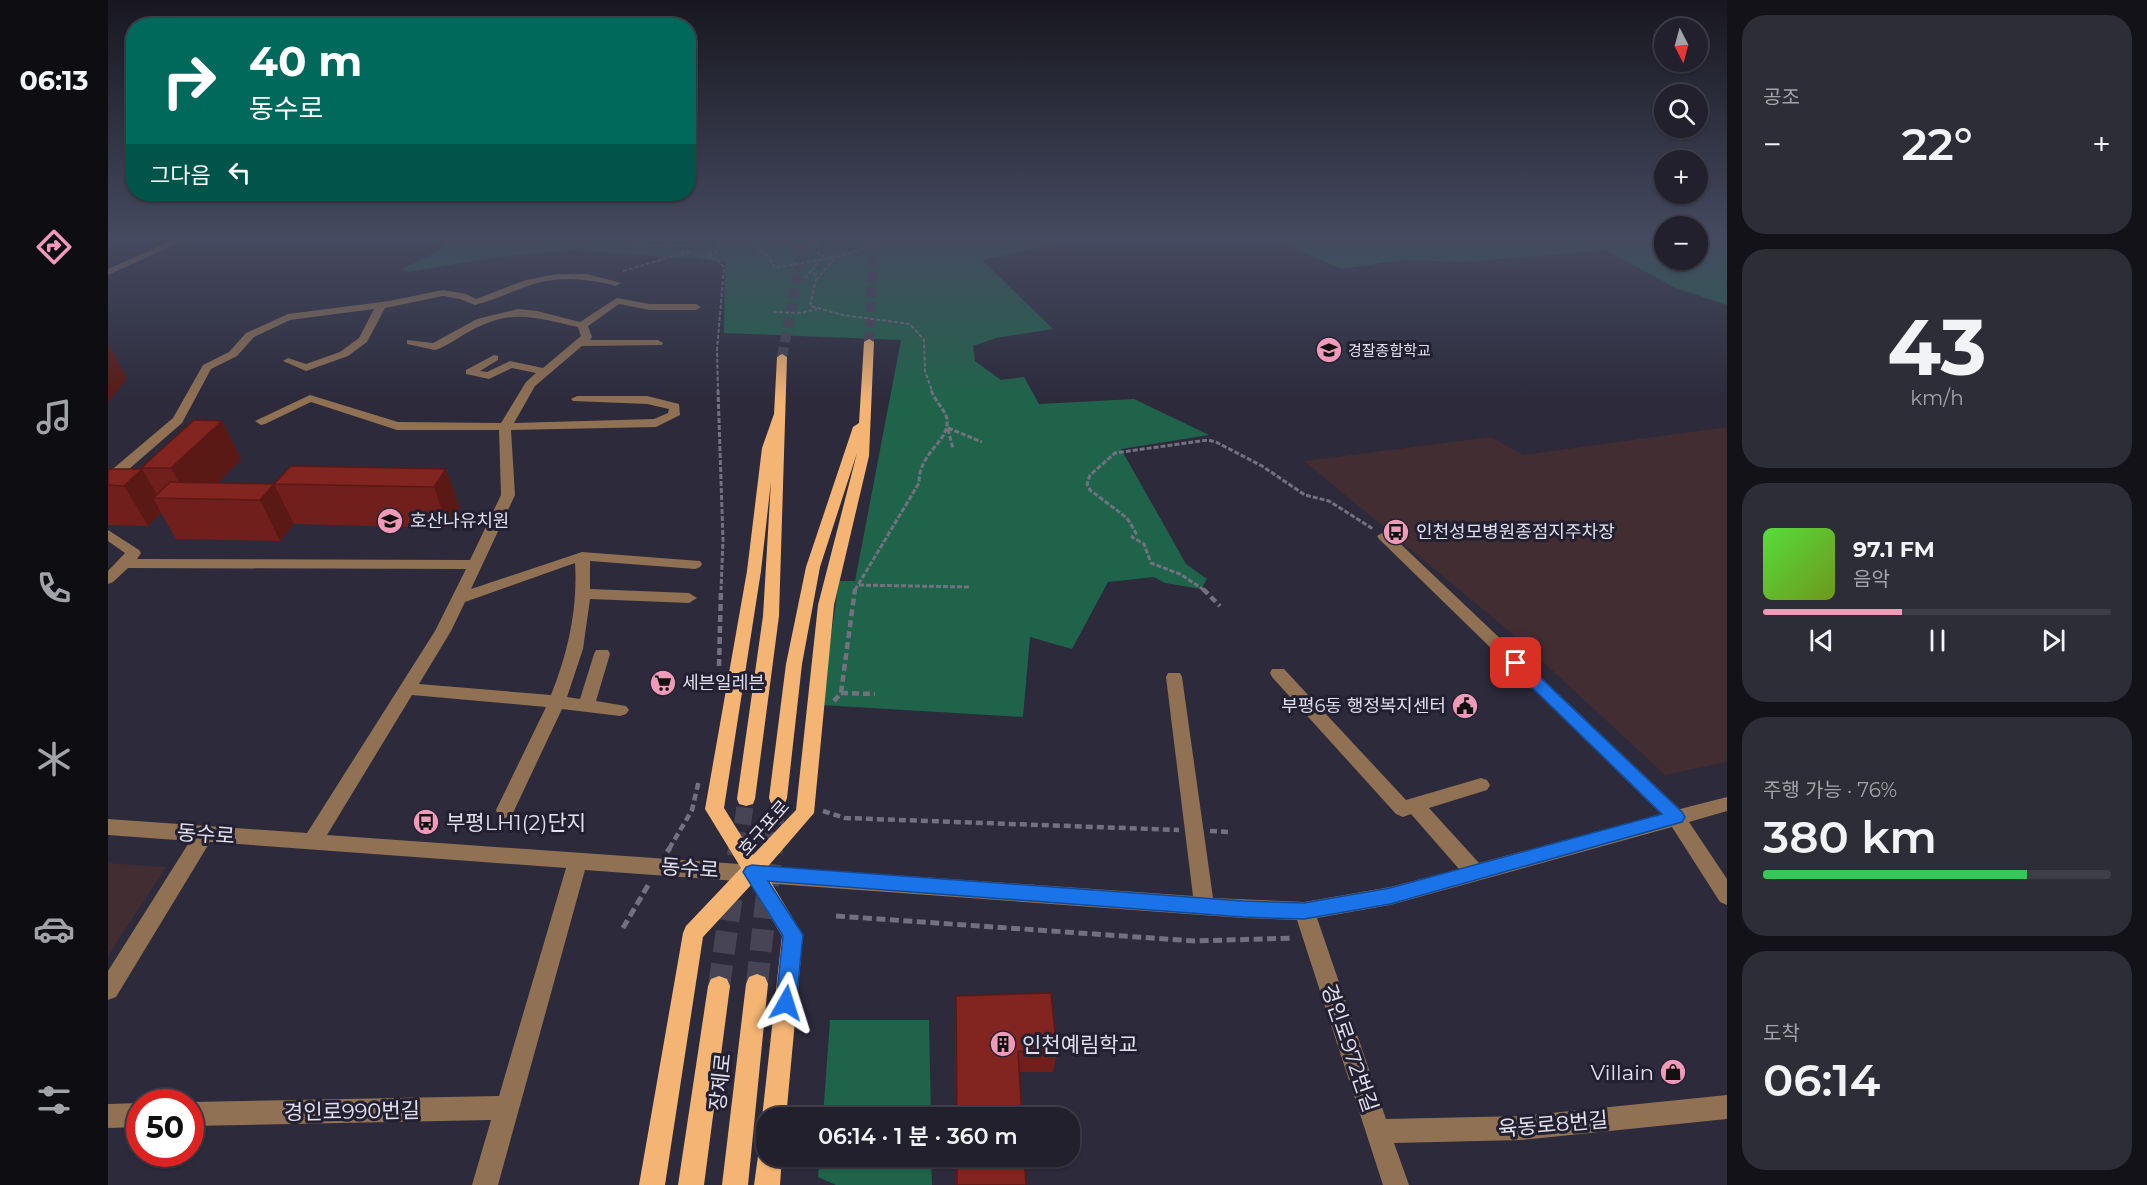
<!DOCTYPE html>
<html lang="ko">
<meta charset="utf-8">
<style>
:root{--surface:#21202c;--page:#2d2d38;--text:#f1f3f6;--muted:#a2a3a9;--line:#3e3e48;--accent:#ef9ab8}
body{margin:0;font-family:Montserrat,"Noto Sans KR",sans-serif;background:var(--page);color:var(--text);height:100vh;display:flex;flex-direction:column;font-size:22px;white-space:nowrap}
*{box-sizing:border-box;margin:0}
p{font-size:20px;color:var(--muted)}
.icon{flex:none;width:33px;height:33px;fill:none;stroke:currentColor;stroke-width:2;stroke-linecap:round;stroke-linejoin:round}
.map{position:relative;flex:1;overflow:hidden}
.side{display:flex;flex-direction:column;gap:15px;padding:15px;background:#121218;width:420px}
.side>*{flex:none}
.banner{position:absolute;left:18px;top:18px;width:570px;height:183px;border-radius:24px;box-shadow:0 2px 4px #0004,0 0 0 2px var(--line);background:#00695c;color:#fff;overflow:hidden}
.needle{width:39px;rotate:174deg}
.buttons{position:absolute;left:1546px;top:18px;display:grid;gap:12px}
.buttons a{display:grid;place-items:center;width:54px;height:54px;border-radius:50%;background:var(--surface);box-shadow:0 2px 4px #0004,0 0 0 2px var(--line);font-size:30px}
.speed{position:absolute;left:18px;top:1089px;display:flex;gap:12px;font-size:30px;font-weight:700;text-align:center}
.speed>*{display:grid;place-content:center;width:78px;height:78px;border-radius:50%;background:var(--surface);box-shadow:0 2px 4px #0004,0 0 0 2px var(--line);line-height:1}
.speed .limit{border:9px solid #d22;background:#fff;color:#111}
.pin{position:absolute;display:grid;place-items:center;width:51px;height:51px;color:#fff;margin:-26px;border-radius:12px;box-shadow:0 3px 9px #0006}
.me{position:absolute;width:66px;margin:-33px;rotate:6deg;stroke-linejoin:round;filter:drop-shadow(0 0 4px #0008)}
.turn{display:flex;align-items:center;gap:21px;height:126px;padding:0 24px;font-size:27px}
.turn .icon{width:78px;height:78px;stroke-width:2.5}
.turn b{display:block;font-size:42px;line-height:51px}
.then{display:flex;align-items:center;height:57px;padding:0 24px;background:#0003;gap:12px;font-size:22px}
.big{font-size:45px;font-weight:600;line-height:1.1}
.side .card{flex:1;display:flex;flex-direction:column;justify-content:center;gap:9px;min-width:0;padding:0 21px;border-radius:24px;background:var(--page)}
.side .dial{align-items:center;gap:0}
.dial b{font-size:78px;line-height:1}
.song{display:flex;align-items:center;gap:18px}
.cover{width:72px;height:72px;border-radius:9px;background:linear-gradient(135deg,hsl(110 70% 55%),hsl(80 70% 35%))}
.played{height:6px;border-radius:3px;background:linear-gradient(90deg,var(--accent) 40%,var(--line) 40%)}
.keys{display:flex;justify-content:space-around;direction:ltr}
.heat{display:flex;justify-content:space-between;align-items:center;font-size:33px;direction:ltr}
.charge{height:9px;border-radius:4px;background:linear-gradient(90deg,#34c759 76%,var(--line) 0)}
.trip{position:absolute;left:648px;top:1107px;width:324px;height:60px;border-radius:24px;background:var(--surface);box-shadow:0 2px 4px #0004,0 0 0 2px var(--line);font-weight:600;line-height:60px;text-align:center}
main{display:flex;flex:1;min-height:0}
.tab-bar{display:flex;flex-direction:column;width:108px;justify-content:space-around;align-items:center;background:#0d0d12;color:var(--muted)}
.tab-bar .icon{width:42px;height:42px}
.tab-bar .active{color:var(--accent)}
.tab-bar b{font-size:27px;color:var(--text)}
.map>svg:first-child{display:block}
.industrial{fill:#412d32}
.green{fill:#1f644a}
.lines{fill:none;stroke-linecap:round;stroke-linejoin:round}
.major-tunnel-far2{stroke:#474555;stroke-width:10;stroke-dasharray:10 5;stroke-linecap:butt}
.major-tunnel-far1{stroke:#474555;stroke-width:17;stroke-dasharray:17 8;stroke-linecap:butt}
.major-tunnel{stroke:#474555;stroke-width:22;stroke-dasharray:22 11;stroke-linecap:butt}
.path-far3{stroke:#737180;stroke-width:2;stroke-dasharray:4 2;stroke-linecap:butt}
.path-far2{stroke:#737180;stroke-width:3;stroke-dasharray:5 2;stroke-linecap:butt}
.path-far1{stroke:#737180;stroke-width:4.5;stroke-dasharray:7 4;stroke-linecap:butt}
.path{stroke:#737180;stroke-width:5;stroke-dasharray:9 4.5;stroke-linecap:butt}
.minor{fill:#907153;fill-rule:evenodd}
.major{fill:#f4b574;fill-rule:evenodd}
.wall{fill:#701f1c}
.shaded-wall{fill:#5b1916}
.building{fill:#822420;stroke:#5b1916;stroke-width:1.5}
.route{fill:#1a73e8;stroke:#114b97;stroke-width:1.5}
.labels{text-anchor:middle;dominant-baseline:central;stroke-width:6;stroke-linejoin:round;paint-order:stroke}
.far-poi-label{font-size:15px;fill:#e0dfeb;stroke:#222031;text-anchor:start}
.poi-label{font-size:18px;fill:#e0dfeb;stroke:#222031;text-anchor:start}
.street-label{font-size:18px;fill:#e0dfeb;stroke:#222031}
.near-poi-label{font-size:21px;fill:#e0dfeb;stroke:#222031;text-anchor:start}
.near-street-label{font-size:21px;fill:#e0dfeb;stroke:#222031}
</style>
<main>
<nav class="tab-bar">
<b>06:13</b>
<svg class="icon active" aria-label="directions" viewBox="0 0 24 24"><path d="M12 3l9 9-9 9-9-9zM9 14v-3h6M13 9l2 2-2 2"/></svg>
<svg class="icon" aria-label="music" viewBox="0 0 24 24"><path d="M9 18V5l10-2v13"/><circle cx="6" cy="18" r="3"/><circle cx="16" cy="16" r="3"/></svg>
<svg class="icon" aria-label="phone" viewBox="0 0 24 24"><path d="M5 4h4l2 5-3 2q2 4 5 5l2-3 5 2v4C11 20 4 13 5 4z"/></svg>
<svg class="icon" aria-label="climate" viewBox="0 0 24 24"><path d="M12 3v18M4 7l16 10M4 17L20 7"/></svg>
<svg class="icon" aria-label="car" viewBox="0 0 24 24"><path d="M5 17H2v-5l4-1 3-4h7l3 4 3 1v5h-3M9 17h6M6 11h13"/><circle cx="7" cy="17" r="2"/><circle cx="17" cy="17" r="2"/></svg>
<svg class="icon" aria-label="filters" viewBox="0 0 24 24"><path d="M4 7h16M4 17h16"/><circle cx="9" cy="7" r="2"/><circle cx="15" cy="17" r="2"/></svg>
</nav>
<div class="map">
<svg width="1619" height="1185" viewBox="0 0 1619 1185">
<rect width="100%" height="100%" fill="#2c2a3b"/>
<path class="industrial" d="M1619,427V762L1557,775L1407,636L1196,461L1383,437L1415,455Z
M0,863L58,867L0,956Z"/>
<path class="green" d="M344,237H982L874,260L945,329L888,338L865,346L867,361L893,380L916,377L931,404L1026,399L1101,435L1013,449L1078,564L1099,579L1093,589L1057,583L1046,577L1000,582L964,649L922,637L915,717L713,705L731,581H747L793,340L616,333L617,261L464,250L390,257L300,272L294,269L328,252Z
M1160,237H1557V260H1590V237H1619V305L1568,288L1498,250L1358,262L1294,260L1234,269Z
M722,1020H821L823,1117H715Z
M712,1157H823L824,1185H728L710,1177Z"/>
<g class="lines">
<path class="major-tunnel-far2" d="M761,342L766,237
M674,357L697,237"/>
<path class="major-tunnel-far1" d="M631,849L638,799
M664,849L670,798"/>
<path class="major-tunnel" d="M630,856L631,848
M649,984L664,848
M611,986L625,888"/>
<path class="path-far3" d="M533,237L530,243L534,246H578
M645,237L647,248L660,256L667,268L711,260
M701,237L710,245L711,255L723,258
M783,237L744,253L712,260L705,269L708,280L702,306L735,315L802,324L816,340L817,371L824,391
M580,252L609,260L616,267L609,350L610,391
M601,257L610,250L613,237
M515,271L580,252L578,242
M697,278L705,269
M708,280L726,259
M665,312L693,313L709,309"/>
<path class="path-far2" d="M610,390L615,540L613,590
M840,428L874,442
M840,429L845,449
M751,585L862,587
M747,590L811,483C811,451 842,442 839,419C838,411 827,401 823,390
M1096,590L1072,574L1043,563L1036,544L1024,537L1028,533L1019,518L982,490L979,484L982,475L1007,453L1100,440L1108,442L1154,466L1197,495L1221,501L1265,529"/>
<path class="path-far1" d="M1095,589L1112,606
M611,666L613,589
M733,693L767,694
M726,701L733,693L747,589
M715,811L737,818L1071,830
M1102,831L1121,832
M561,849L584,810L591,780"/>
<path class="path" d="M559,852L562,848
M728,916L1087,941L1186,938
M515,928L542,882"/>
<path class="minor" d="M72,237H83L0,275V269Z
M449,274H479L513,283L508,286C482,279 455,276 429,283C408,289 388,300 367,305L352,299L335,296L277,308L259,342L240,356L198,371L175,361L180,358L198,364L232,352L251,338L266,309L182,320L146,337L129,356L103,369L74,423L5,483L0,484V473L65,418L95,365L121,352L138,333L180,314L281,301L335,290L358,294L368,299L418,280Z
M509,298L542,304H588L593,307L588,310H542L511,304L480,326L484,337L482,340H550L555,343L554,345L474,346L427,386L406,423L546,419L560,413L561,409L539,404L465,401L463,399L469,396H539L571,404L572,415L548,427L403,430L407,495L363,589L474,552L592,561L594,564L592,567L587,569L482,561V589L581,593L589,598L581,603L482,599L475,649L459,697L472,699L486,654L488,650H500L502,654L488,701L518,706L521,710L518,714L512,716L454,709L404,815L397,818L390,815L388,810L438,707L304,695L219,835L1085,896L1058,677L1060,673H1072L1074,677L1105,898L1196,902L1282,887L1351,869L1303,814L1295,817L1288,814L1164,677L1162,673L1164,669H1176L1298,800L1373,778L1379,780L1382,785L1379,790L1321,808L1371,863L1553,814L1271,539L1269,536L1276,532L1281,533L1572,809L1619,797V811L1581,822L1619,879V905L1612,902L1564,827L1282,905L1209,918L1278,1119L1414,1116L1619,1095V1119L1414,1140L1286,1143L1301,1185H1275L1189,920L1135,918L477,870L390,1185H364L383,1120L82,1126V1102L391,1096L458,868L102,842L8,997L0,1000V971L82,841L0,835V819L199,833L327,631L358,569L20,568L5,582L0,584V571L17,553L0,541V530L31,550L33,553L29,559L362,560L393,495L391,430H289L203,402L157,424L153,425L147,421L202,395L290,422L393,423L418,382L428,373L404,368L381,379L358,374V370L386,355L390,356V360L372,371L379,372L402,361L435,368L473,336L470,327C428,318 405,308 364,330C352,336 340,346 327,350L299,344V340L325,343L369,319L410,309L429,311L472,322ZM467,563C470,608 460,653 443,695L311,684L343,631L357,602Z
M32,1103V1127L0,1128V1104Z"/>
<path class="major" d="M761,339L766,342L761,456L726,605L706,813L656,871L695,935L678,1118H658V1127L654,1118L674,936L643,885L595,937L557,1185H531L575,933L578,926L633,868L597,809L639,571L654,448L666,414L669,357L674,354L679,357L671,616L647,799L645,804L638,806L631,804L629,799L655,616L663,481L653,571L616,808L645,855L688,810L710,605L749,453L712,567L694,664L679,798L677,803L670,805L663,803L661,798L678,664L698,567L745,427L751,423L756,342Z
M649,974L657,977L660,984L640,1185H614L638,984L641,977Z
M611,976L619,979L622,986L596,1185H570L600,986L603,979Z
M658,1145V1156H674L672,1185H646L650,1156L653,1147Z"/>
</g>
<path class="wall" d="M114,421L133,459L110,483L166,484L338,469L352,509L340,528L186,524L172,541L68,539L53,513L40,526L0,525V469H34L33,468Z
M848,996L949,1052L945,1072H911L914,1118H848L847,1017Z
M848,1156H916L918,1185H848Z"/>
<path class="shaded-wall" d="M0,343L19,379L0,402Z
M114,421L133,459L94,499H80L63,468Z
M34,469L51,498H45L53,513L40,526L16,486Z
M338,469L352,509L340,528L326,487Z
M166,484L186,524L172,541L152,500Z"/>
<path class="building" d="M86,420L114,421L63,468H33Z
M183,466L338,469L326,487L166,484Z
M0,469H34L16,486L0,485Z
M62,482L166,484L152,500L45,498Z
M943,993L949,1052L910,1051L914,1118H849L848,996Z
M849,1156H916L918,1185H849Z"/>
<linearGradient id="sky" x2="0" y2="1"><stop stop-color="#181720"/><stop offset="0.59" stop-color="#454a60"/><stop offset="1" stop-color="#454a60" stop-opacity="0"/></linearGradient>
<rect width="1619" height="403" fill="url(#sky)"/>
<path class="route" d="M1408,658L1413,659L1574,812L1577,817L1574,822L1282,904L1196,919L1135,917L660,881L695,935L688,1003L685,1010L678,1013L671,1010L668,1003L675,936L635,872L638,867L644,865L1135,901L1196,903L1282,888L1554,814L1403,667L1401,663Z"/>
<defs>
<g id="school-disc" transform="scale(1.35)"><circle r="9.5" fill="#ef9ab8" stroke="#222031"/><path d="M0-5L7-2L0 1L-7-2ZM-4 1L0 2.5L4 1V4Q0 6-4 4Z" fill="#111"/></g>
<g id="bus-disc" transform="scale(1.35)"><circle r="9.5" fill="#ef9ab8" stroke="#222031"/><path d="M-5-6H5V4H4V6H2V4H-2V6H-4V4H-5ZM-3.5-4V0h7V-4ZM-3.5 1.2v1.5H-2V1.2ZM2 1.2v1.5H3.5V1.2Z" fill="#111"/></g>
<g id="supermarket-disc" transform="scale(1.35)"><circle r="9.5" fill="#ef9ab8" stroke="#222031"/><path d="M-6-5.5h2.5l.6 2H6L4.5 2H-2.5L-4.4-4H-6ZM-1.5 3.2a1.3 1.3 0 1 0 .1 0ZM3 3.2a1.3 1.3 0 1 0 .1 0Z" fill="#111"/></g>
<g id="civic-disc" transform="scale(1.35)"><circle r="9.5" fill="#ef9ab8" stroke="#222031"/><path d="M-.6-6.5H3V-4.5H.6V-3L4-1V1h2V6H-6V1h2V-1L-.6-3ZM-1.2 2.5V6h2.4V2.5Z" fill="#111"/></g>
<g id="building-disc" transform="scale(1.35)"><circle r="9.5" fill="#ef9ab8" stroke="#222031"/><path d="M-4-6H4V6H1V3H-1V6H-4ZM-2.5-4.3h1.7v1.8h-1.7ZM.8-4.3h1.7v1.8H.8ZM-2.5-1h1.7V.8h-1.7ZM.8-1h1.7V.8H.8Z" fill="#111"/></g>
<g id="shop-disc" transform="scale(1.35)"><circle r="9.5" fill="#ef9ab8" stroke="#222031"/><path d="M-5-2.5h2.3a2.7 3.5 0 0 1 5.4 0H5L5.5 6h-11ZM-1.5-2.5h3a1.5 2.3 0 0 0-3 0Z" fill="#111"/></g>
</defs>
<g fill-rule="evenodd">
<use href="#school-disc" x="1221" y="350"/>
<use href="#school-disc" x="282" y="521"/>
<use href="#bus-disc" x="1288" y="532"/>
<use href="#supermarket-disc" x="555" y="683"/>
<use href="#civic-disc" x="1357" y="706"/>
<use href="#bus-disc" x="318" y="822"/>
<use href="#building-disc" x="895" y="1044"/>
<use href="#shop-disc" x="1565" y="1072"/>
</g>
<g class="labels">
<g class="far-poi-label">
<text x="1240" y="350">경잘종합학교</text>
</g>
<g class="poi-label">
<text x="302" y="521">호산나유치원</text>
<text x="1308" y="532">인천성모병원종점지주차장</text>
<text x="574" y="683">세븐일레븐</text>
<text x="1338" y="706" text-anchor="end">부평6동 행정복지센터</text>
</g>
<g class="street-label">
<text transform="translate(656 828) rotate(-49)">호구포로</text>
</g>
<g class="near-poi-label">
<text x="338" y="822">부평LH1(2)단지</text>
<text x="914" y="1044">인천예림학교</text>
<text x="1546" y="1072" text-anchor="end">Villain</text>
</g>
<g class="near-street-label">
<text transform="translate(98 834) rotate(4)">동수로</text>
<text transform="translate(582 868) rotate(4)">동수로</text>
<text transform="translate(1242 1048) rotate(71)">경인로972번길</text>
<text transform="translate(612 1082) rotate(-84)">장제로</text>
<text transform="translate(244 1111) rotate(-1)">경인로990번길</text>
<text transform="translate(1445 1124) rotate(-5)">육동로8번길</text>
</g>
</g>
</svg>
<div class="buttons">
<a><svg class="needle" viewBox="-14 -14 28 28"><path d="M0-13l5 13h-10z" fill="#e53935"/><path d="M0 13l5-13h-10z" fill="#a2a3a9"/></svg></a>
<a><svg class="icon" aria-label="search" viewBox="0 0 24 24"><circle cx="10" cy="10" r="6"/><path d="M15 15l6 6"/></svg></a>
<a>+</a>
<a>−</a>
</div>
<div class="speed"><div class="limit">50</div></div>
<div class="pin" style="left:1408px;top:663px;background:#d93025"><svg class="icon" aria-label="arrive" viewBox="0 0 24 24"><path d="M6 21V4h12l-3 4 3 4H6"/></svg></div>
<svg class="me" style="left:678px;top:1003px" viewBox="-20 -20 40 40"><path d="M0-17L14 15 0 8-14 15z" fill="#1a73e8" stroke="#fff" stroke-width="4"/></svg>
<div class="trip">06:14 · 1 분 · 360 m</div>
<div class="banner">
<div class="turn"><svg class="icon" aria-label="right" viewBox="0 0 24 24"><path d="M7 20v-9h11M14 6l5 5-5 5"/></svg><div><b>40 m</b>동수로</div></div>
<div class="then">그다음<svg class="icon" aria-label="left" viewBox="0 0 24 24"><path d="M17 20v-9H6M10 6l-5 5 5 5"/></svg></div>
</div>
</div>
<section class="side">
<div class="card"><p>공조</p>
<div class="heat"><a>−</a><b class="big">22°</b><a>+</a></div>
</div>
<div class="card dial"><b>43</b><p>km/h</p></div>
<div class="card">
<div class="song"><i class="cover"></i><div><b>97.1 FM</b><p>음악</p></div></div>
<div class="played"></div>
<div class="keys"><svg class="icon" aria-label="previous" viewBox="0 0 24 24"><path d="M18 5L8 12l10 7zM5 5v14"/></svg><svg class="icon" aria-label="pause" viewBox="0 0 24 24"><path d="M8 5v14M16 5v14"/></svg><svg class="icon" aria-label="next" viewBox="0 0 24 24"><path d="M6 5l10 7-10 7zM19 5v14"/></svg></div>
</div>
<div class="card"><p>주행 가능 · 76%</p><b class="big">380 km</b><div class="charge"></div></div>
<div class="card"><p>도착</p><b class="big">06:14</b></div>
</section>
</main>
